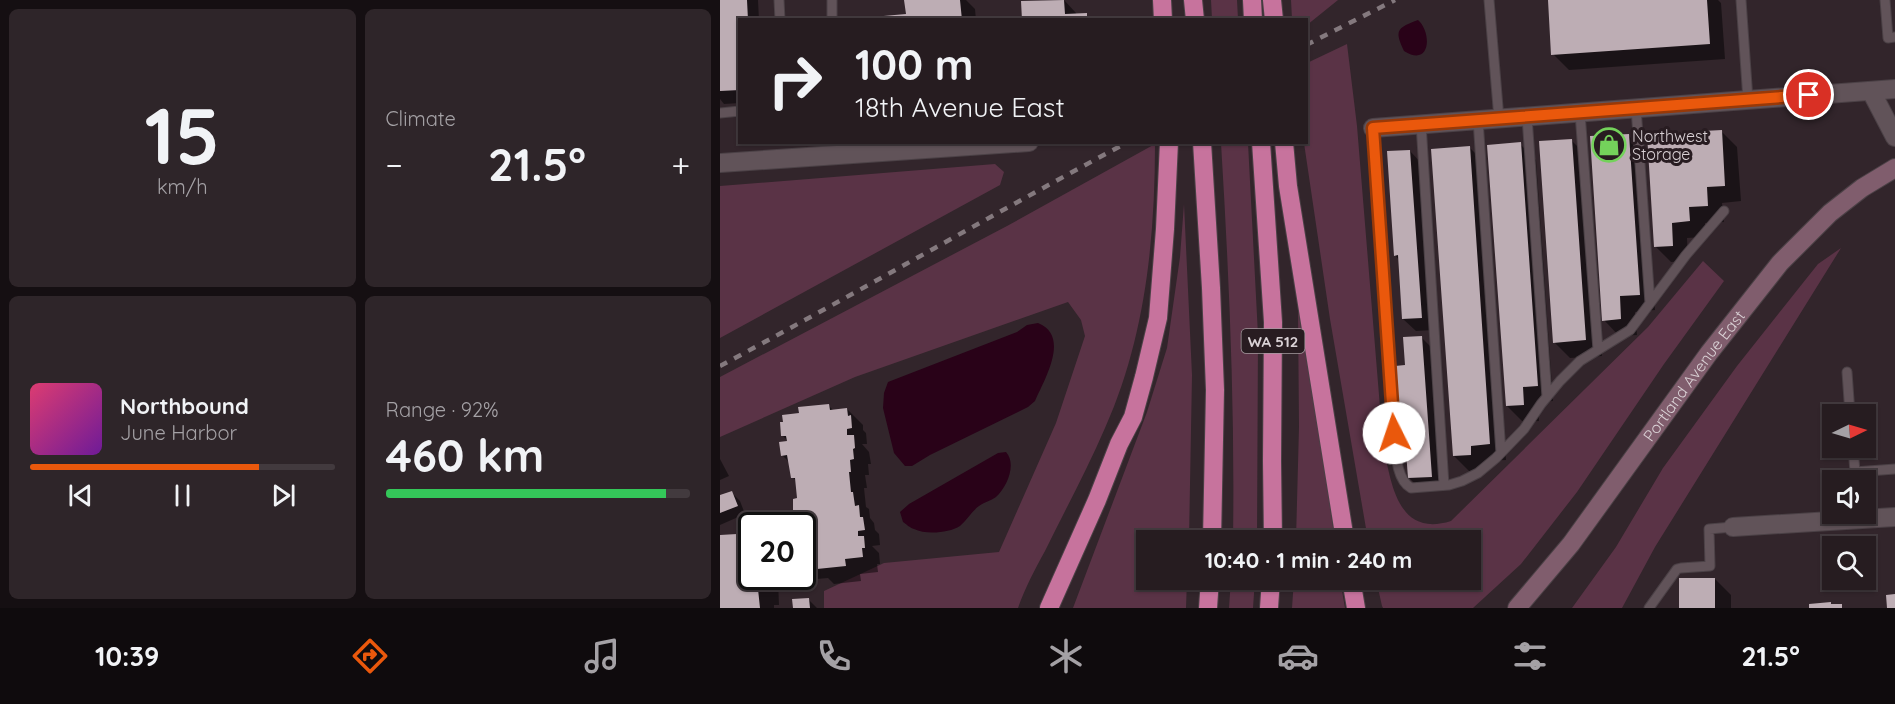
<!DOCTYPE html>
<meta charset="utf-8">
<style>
:root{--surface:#261c20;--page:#2e2529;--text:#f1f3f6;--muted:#a4a1a5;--line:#423a3e;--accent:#ea580c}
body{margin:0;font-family:Quicksand,sans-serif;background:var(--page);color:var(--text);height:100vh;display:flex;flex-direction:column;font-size:22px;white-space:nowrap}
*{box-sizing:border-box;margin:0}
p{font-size:20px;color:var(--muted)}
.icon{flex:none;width:33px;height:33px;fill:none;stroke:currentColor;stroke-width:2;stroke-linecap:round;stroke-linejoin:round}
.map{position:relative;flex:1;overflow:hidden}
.sheet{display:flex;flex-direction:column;gap:9px;padding:9px;background:#150f12;width:720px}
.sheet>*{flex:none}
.guide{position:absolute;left:18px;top:18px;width:570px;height:126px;border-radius:0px;box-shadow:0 2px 4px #0004,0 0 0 2px var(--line);background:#261c20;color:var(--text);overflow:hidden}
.needle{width:39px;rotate:85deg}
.buttons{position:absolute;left:1102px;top:404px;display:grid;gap:12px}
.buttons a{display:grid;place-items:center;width:54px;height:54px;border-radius:0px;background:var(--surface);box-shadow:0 2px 4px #0004,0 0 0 2px var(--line);font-size:30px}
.speed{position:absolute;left:18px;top:512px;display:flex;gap:12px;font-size:30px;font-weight:700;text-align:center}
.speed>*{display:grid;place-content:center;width:78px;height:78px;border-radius:50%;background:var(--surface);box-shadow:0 2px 4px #0004,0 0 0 2px var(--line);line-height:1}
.speed .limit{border:3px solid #111;border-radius:9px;background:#fff;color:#111}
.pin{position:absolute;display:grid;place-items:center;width:51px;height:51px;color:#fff;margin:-26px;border:3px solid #fff;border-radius:50%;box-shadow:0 2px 6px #0007}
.me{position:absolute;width:66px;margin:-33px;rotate:356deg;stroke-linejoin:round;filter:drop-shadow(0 0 4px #0008)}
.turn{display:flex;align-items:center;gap:21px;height:126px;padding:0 18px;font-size:27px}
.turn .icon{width:78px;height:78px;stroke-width:2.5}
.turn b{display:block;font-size:42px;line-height:51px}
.big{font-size:45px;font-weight:800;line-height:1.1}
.sheet .widget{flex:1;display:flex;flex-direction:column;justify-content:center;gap:9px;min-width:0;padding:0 21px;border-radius:9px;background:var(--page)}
.sheet .dial{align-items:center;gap:0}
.dial b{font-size:78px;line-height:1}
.song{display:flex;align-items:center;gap:18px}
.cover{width:72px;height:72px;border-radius:9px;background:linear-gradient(135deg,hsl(340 70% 55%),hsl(280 70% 35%))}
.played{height:6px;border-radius:3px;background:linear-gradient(90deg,var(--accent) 75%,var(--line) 75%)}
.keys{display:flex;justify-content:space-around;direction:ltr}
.heat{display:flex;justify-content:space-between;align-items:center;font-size:33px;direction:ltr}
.charge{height:9px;border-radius:4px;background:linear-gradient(90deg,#34c759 92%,var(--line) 0)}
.sheet .tiles{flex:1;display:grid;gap:9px;grid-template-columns:repeat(2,1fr)}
.trip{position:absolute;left:416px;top:530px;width:345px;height:60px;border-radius:0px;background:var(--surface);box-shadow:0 2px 4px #0004,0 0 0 2px var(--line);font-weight:800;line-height:60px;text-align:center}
.tab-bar{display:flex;height:96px;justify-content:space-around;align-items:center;background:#0f0b0d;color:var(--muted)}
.tab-bar .icon{width:42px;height:42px}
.tab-bar .current{color:var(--accent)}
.tab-bar b{font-size:27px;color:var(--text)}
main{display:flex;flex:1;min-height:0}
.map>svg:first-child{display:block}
.green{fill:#5a3346}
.water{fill:#290218}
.shadow{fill:#0007}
.building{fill:#bdadb4}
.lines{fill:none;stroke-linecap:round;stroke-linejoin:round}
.lane-casing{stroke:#4b4146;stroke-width:11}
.street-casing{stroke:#4b4146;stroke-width:20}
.secondary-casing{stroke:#4b4146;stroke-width:20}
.highway-casing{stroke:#4b4146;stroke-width:20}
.lane{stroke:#615359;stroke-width:9}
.street{stroke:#615359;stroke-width:18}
.secondary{stroke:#805d6d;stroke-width:18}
.highway{stroke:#c7739d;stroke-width:18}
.rail{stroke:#84797e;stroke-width:4.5;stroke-dasharray:8 8;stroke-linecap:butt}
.route-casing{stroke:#983908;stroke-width:15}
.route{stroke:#ea580c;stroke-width:10}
.labels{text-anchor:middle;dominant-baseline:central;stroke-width:6;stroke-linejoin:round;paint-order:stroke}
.shield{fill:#281c21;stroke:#a49b9f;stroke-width:1.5}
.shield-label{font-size:15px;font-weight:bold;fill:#d9d1d5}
.poi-label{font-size:16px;fill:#d9d1d5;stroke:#281c21;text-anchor:start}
.street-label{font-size:16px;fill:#d9d1d5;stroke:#281c21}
</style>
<main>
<section class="sheet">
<div class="tiles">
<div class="widget dial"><b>15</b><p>km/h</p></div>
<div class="widget"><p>Climate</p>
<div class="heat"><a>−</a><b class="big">21.5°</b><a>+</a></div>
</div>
<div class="widget">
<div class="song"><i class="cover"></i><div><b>Northbound</b><p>June Harbor</p></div></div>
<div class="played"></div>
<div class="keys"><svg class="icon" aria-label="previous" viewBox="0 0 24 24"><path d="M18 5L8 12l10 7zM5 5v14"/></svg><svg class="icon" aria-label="pause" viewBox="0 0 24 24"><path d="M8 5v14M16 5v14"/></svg><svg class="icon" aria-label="next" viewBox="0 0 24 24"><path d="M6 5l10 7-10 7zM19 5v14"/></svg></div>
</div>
<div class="widget"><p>Range · 92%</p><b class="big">460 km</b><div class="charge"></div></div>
</div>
</section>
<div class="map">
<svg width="1175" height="608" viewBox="0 0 1175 608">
<rect width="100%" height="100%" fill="#32252b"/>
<path class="green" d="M491,0H517L518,19H492Z
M571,0H618L587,25L586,20L572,19Z
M627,44L637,126L663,444C671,482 677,538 731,521L928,327L983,261L1004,281L944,364L857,492L801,564L753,608H663L662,606L656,579H750V540H648L610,319L584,143L586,142L587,63Z
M501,143H528L538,335L537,540H513C515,407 509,275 501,143Z
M435,144C435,240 425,339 385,428C367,470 345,510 325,551C315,569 305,588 298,608H104V591L164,563L279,552L336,423L365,336L361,320L348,302L135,377L0,437V377L287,226Z
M275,164L284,172L280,185L0,338V186Z
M464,204L472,375L469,540H426V579H467L466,608H353L427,412L447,348L460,257Z
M1121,248L935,547L902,608H852L896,547L943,468L1017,366L1098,264Z
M578,310L599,434L615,540H576L579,427Z
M511,579H535L533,608H509Z
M574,579H620L625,608H572Z"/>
<path class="water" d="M698,20C712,32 711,68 684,51C674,30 677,28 698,20Z
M318,323C351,336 324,380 315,401L308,407L210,455L192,466H185L174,453L163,408L164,393L168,382L297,332L307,325Z
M286,452C297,464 287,487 276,497C271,501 264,502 259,506C252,511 247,520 240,526C229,533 206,535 194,529C190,528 186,524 183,522L180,512L189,504L278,453Z"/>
<path class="shadow" d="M0,0H38L39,20H20V103L4,104L0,99Z
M186,0H246L255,9L256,20H144L187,16Z
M344,0L356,13V15H366L371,20H304Z
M829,0H998L1001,3L1005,59L849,70L833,54Z
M1001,131L1017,147L1021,201L1002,203L1004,222L985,223V237L967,238L968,261L951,262L935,246Z
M908,135L924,151L935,310L915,312L917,335L899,336L884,320Z
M852,141L868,157L882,356L850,358L834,342Z
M800,144L816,160L833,401L818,402L819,421L803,422L787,406Z
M749,147L765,163L786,460L766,461V470L750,472L734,456Z
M690,151L702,164L714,330L696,331L683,319L679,260L675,255Z
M701,337L714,350L724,488L702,490L689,478L685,417L680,412L687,367Z
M108,405L114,411L127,409L143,425V430L146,433L147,444H142L149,452L151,464H148L149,475H145L147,488H144L146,507L149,509L150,518L154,523L155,530L159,534L160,545L152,546L159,553L160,564H157L158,572L140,574L141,581L114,584L108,578L97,579L82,565V525H71L75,523L79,500L77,481L73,478L70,463L62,455L69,442L63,436L81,414Z
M0,459L9,476L0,480Z
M11,492L20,501L25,514L0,525V497Z
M17,535L20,539L32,576H53L58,581L59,605H54V608H0V537Z
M995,579L1011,595V608H960Z
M88,599L97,608H74Z"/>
<path class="building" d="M0,0H27L28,20H20V90L0,91Z
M184,0H240L242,20H141V18L186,14Z
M344,0L345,14L367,13V20H302L301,1Z
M828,0H987L990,44L831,55Z
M1002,130L1005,186L987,187L988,206L969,207L970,221L952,223L953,246L934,247L927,134Z
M909,134L920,295L900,296L901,319L882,321L870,136Z
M852,139L866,340L833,343L819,141Z
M801,142L818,386L803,387L804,405L786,406L767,145Z
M750,146L770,444L751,446V455L733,456L711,149Z
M690,150L702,318L682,319L678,255L674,256L667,151Z
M702,336L712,477L688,478L683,412L679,413L675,366L685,365L683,337Z
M109,404L110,410L127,408L128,416L131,415L132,428L127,429V435H134L135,448L133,449L134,459L130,460L131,472H129L131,492H133L135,506L139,505L140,517H143L145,530L138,531V536H144L145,548H142L143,557L125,559L126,566L97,569L96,562L82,564V525H69V522H73V499L77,498L75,478H71L67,455L61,456L59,442L67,441L66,436H61L60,422H63L62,415L79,413L78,407Z
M12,491L18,506L0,513V495Z
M17,534V538L32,537V576H43L44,589H38L40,608H0V535Z
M959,578H995V608H959Z
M1175,594V608H1167L1166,595Z
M89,598L90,608H73L72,599Z
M1111,602V604H1122V608H1089V604Z"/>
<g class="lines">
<g class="lane-casing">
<path id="lane" d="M59,0L60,20
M112,0V20
M769,0L779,119
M1021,0L1028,100
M1165,0L1168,38L1175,37
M916,108L930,303
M0,113L20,111
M860,113L878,350
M807,117L827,397
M758,120L781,453
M701,124L724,485
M653,128L674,433C676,449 675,479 691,488L729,485L742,481L758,473L776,458L804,429L821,404L840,381L860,361L910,330L966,255L1004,211
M1127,372L1130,414
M1133,447L1135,472L1175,469
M929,608L957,569L961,568L990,566L989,529L1013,527"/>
</g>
<g class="street-casing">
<path id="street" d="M1151,91L1175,137
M653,128L1175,89
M0,163L309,142
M1013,527L1175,517"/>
</g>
<g class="secondary-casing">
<g id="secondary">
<path id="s1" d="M797,608L851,544L989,353L1060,263L1110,213L1142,188L1175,168"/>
</g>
</g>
<g class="highway-casing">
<path id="highway" d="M442,0L443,20
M473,0L475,20
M532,0L533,20
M552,0L554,20
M482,142L491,288L495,390L492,540
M541,142L553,322L552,461L553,540
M564,142L568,186L625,540
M631,579L636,608
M329,608L377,500L399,444L413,417L424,377L438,318L445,229L449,142
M488,608L490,579
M549,608L551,579"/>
</g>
<use href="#lane" class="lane"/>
<use href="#street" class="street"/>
<use href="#secondary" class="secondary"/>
<use href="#highway" class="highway"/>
<path class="rail" d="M586,45L675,0
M0,366C137,293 271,215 408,142"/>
</g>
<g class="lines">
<g class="route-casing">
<path id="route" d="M674,433L653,128L1089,95"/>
</g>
<use href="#route" class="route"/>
</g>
<defs>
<g id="shop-ring" transform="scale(1.725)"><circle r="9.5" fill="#281c21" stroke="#74d25b" stroke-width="1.5"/><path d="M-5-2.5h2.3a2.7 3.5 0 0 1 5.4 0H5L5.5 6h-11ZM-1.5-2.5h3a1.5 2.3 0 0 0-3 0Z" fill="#74d25b"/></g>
</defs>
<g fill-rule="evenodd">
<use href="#shop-ring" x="889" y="145"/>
</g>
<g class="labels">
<rect class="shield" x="521.5" y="329" width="63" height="24" rx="4.5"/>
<g class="shield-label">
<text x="553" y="341">WA 512</text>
</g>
<g class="poi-label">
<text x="912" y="136">Northwest<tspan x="912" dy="18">Storage</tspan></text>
</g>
<g class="street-label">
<text stroke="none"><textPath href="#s1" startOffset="292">Portland Avenue East</textPath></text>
</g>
</g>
</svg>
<div class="buttons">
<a><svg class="needle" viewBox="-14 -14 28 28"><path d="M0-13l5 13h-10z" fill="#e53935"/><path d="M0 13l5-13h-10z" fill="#a4a1a5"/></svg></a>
<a><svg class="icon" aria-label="sound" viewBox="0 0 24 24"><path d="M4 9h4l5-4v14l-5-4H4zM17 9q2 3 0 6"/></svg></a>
<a><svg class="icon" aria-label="search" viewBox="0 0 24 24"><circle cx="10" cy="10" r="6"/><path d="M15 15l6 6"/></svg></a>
</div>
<div class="speed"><div class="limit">20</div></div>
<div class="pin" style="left:1089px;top:95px;background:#d93025"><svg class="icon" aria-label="arrive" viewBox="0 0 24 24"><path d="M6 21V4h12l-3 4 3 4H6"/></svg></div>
<svg class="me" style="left:674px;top:433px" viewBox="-20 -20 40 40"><circle r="19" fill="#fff"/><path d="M0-13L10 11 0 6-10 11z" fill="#ea580c"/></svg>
<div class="trip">10:40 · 1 min · 240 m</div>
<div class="guide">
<div class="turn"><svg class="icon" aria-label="right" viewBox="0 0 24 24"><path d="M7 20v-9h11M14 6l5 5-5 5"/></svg><div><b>100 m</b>18th Avenue East</div></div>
</div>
</div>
</main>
<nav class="tab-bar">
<b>10:39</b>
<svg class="icon current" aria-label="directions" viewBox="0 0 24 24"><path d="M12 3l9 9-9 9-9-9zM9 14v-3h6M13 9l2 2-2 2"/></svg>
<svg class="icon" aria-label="music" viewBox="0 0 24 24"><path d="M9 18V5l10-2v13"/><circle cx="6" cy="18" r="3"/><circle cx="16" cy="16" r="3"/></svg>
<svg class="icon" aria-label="phone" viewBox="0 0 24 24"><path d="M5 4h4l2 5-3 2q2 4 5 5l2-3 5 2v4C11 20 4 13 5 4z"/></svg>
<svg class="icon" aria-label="climate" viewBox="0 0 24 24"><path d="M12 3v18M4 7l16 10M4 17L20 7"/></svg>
<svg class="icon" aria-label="car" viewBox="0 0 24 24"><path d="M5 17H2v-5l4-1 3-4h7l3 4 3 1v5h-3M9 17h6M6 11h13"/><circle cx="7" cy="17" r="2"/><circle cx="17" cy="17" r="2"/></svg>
<svg class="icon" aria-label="filters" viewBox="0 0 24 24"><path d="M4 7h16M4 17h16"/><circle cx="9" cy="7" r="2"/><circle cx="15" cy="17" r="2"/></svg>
<b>21.5°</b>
</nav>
